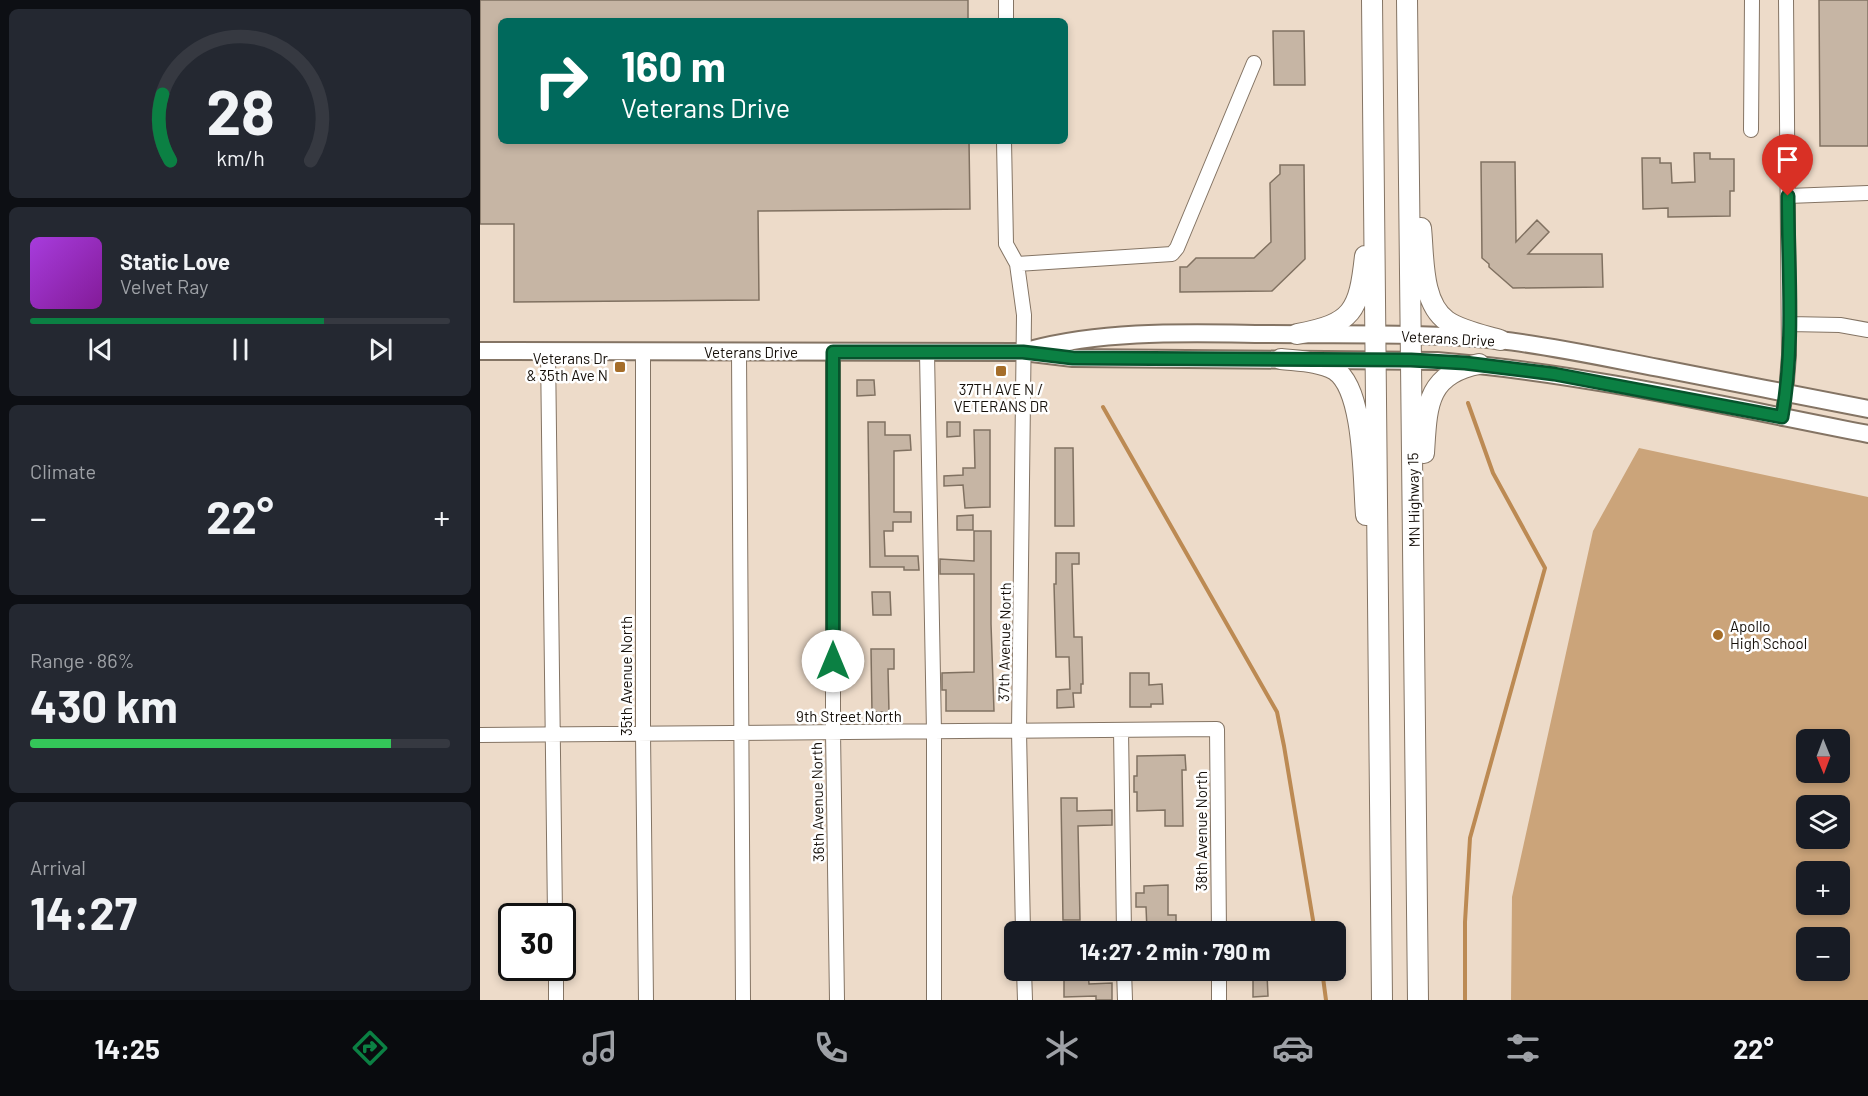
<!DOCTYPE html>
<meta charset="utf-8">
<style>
:root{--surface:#171b24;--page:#242831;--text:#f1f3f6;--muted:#9ea1a6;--line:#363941;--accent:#0b8043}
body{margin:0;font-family:Barlow,sans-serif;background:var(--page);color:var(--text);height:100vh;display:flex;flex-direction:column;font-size:22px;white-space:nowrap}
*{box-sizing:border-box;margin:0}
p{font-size:20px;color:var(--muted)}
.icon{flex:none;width:33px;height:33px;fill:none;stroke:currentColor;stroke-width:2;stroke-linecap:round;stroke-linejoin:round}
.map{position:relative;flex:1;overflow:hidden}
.drawer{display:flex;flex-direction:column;gap:9px;padding:9px;background:#0d0f14;width:480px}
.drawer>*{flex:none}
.banner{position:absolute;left:18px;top:18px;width:570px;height:126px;border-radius:9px;box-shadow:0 3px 9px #0003;background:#00695c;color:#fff;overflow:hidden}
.needle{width:39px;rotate:179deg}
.buttons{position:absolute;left:1316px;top:729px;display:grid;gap:12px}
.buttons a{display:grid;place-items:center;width:54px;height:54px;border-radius:9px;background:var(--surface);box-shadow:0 3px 9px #0003;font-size:30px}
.speed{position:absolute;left:18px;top:903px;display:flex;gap:12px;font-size:30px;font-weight:700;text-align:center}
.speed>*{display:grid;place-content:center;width:78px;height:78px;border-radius:50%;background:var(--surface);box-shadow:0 3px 9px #0003;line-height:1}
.speed .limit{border:3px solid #111;border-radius:9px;background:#fff;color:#111}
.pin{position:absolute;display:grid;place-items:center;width:51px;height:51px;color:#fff;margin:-62px -26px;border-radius:50% 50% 50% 0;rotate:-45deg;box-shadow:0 0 6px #0007}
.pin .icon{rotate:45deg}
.me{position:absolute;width:66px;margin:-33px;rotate:0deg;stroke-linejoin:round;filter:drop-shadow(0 0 4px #0008)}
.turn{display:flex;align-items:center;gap:21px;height:126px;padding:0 24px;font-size:27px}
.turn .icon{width:78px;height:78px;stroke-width:2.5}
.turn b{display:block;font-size:42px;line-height:51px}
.big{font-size:45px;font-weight:700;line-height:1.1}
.drawer .widget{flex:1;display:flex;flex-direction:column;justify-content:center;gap:9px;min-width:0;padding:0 21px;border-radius:9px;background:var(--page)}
.drawer .dial{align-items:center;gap:0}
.dial svg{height:156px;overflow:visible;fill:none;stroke:var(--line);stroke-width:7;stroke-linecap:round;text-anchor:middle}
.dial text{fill:var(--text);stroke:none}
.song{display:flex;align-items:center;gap:18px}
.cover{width:72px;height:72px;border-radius:9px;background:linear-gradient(135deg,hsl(280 70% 55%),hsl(290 70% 35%))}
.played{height:6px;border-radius:3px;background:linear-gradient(90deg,var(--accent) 70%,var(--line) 70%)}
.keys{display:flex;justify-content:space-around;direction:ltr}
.heat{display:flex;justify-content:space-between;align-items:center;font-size:33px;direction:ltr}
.charge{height:9px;border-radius:4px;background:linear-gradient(90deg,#34c759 86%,var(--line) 0)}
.trip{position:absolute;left:524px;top:921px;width:342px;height:60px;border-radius:9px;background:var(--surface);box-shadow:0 3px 9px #0003;font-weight:700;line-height:60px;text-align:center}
.tab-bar{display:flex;height:96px;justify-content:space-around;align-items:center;background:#090b0e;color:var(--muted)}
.tab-bar .icon{width:42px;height:42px}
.tab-bar .current{color:var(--accent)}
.tab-bar b{font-size:27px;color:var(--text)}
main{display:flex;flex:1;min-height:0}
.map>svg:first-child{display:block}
.green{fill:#cba47a;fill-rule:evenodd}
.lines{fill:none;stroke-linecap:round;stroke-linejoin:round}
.stream{stroke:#bc8a53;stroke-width:4}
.building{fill:#c6b5a4;stroke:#807161;stroke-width:1.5}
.minor-casing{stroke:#847464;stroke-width:16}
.major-casing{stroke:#847464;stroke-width:20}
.highway-casing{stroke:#847464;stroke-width:22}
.minor{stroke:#fff;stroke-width:14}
.major{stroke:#fff;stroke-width:16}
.highway{stroke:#fff;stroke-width:20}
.route-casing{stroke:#07532c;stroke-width:15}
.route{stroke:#0b8043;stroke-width:10}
.poi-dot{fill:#a56d29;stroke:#fff;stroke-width:2}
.labels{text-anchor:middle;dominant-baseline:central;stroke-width:5;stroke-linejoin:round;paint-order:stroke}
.street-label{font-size:15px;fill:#16100a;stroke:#fff}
.poi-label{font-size:15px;fill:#16100a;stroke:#fff;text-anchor:end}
</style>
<main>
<section class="drawer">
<div class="widget dial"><svg viewBox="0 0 100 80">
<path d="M14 69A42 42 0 1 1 86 69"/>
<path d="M14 69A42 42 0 0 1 10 35" stroke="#0b8043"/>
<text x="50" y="56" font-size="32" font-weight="700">28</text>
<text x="50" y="72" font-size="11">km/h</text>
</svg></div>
<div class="widget">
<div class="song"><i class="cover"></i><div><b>Static Love</b><p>Velvet Ray</p></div></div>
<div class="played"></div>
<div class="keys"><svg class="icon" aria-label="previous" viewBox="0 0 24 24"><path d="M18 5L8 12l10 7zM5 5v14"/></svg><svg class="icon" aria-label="pause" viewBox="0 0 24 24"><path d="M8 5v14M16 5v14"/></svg><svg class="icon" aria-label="next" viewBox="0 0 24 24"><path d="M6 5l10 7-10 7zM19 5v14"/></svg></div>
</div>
<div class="widget"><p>Climate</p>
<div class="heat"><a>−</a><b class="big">22°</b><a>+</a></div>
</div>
<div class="widget"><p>Range · 86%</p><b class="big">430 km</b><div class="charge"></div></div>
<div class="widget"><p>Arrival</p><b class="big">14:27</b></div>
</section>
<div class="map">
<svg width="1388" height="1000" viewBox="0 0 1388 1000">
<rect width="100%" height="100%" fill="#eddbc9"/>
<path class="green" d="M1159,448L1388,497V1000H1031L1032,897L1113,531ZM1326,740H1359V772H1326ZM1326,806H1359V838H1326ZM1326,872H1359V904H1326ZM1326,938H1359V970H1326Z"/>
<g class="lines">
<path class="stream" d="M623,407L797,712L804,746L835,932
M842,970L846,1000
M985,1000V922L990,838L1065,568L1013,473L988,403"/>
</g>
<path class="building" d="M0,0H488V21H21V141H489L490,209L278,211L279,300L34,302V224H0Z
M1339,0H1388V146H1340Z
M793,31H824L825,85H794Z
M1214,153H1230V159H1254V191H1250V216L1188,217V208L1163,209L1162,158H1180V163H1191L1192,183L1215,182Z
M1001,162H1035L1036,242L1057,220L1069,232L1048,254H1122L1123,287L1033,288L1009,267V264L1002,258Z
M800,165H824L825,259L792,291L700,292V267H707L716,258H774L791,242L790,183L800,174Z
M377,380H394L395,395L377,396Z
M388,422H405V435H430L431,450L414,451V512H431V522H413V531H404L405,556H438L439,570H424V567H390Z
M467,422H480V436L467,437Z
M494,430H510V507L485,508L483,485L464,486V476L483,475V468H495Z
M575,448H593L594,526H575Z
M493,515V530H477V516Z
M494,531H511V624L514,711H466V690H462V673L494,672V574H460V559L494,561Z
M576,553H599V564H592L594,637H602L603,684H601V693H593L594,707L577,708V690L590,689L589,657H576L574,584H576Z
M392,592H410L411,615H393Z
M391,649H414V669H408L409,712H392Z
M650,673H669V685L682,684L683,704H671V707H650Z
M705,755L706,770H702L703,826H685V810L657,811V792H654V776H657V756Z
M581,798H597V811L632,810V825L598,826L600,920H583Z
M688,885V915H696V930H667L666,907H656V893H664V886Z
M584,970H608L609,984L632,983V1000H616V996L584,997Z
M773,974H787L788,996L773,997Z"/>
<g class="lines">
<g class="minor-casing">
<path id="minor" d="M526,21V0
M1271,130L1272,0
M524,141L526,244L537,264
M1308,196L1388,193
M1309,324L1360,325L1388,330
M68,351L75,916
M163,351V734L166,1000
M259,352L263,1000
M353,352V732L357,1000
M447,353L454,732V1000
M1302,417L1306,393L1309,355L1306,0
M641,730L644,932
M0,735L737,729L739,932
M543,932L539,731L544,315L537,264L692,254L697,248L774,63
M76,968V1000
M544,970L545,1000
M644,970L645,1000
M739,970V1000"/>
</g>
<g class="major-casing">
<path id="major" d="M550,350C626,330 705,333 783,334C862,335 941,332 1019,340C1073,346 1126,358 1179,368C1249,382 1318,395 1388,409
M0,351L543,352L593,358L957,361C1102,373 1245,406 1388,434"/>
</g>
<g class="highway-casing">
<path id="highway" d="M892,0L902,1000
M927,0L938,1000
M941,228C944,256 941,303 967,321C982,331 1003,335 1020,340
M817,334C873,324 879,311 885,256
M801,359C818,361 840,361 855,370C885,390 883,480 886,515
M944,453C947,407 946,374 999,364"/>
</g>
<use href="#minor" class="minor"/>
<use href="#major" class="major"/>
<use href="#highway" class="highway"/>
</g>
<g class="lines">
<g class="route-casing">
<path id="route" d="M353,661V352H543L593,358L931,360L985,363L1074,374L1302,417C1315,345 1308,269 1308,196"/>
</g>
<use href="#route" class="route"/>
</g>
<g class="poi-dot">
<rect x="134" y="361" width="12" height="12" rx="3"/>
<rect x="515" y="365" width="12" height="12" rx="3"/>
<circle cx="1238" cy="635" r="6"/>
</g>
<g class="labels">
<g class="street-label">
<text transform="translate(968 338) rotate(3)">Veterans Drive</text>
<text x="271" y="352">Veterans Drive</text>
<text transform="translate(933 500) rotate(-91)">MN Highway 15</text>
<text transform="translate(524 642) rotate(-89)">37th Avenue North</text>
<text transform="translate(146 676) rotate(-90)">35th Avenue North</text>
<text x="369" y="716">9th Street North</text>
<text transform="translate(337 802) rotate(-91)">36th Avenue North</text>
<text transform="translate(721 831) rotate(-90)">38th Avenue North</text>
</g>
<g class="poi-label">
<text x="128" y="358">Veterans Dr<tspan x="128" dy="17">&amp; 35th Ave N</tspan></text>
<text x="521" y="389" text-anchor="middle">37TH AVE N /<tspan x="521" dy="17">VETERANS DR</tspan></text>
<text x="1250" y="626" text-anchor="start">Apollo<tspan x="1250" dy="17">High School</tspan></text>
</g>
</g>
</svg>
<div class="buttons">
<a><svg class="needle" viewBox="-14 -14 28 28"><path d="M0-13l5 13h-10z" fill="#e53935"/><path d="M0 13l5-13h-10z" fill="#9ea1a6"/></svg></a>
<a><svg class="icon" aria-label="layers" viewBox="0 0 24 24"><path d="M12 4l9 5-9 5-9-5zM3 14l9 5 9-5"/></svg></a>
<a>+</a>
<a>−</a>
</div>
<div class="speed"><div class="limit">30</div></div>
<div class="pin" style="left:1308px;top:196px;background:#d93025"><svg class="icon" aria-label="arrive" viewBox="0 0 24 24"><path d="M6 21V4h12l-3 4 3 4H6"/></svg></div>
<svg class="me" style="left:353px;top:661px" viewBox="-20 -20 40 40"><circle r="19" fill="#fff"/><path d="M0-13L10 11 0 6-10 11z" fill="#0b8043"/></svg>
<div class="trip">14:27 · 2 min · 790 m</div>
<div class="banner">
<div class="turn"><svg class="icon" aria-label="right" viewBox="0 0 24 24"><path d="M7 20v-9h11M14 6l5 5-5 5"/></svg><div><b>160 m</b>Veterans Drive</div></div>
</div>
</div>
</main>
<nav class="tab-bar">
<b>14:25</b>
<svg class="icon current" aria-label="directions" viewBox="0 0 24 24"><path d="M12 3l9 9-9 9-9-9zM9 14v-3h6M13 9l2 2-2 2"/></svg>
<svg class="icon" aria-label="music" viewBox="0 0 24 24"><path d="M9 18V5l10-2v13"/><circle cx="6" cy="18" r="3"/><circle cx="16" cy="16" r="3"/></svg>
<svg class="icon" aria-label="phone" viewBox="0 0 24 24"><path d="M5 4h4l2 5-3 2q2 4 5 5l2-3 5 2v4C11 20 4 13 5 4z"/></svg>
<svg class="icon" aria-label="climate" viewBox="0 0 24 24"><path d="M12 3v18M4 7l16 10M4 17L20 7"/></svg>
<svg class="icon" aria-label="car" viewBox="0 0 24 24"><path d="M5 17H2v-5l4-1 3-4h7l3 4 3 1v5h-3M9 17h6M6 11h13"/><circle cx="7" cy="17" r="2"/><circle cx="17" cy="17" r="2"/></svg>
<svg class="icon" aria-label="filters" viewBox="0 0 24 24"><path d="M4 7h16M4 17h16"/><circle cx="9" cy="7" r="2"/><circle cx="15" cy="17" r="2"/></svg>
<b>22°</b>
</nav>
